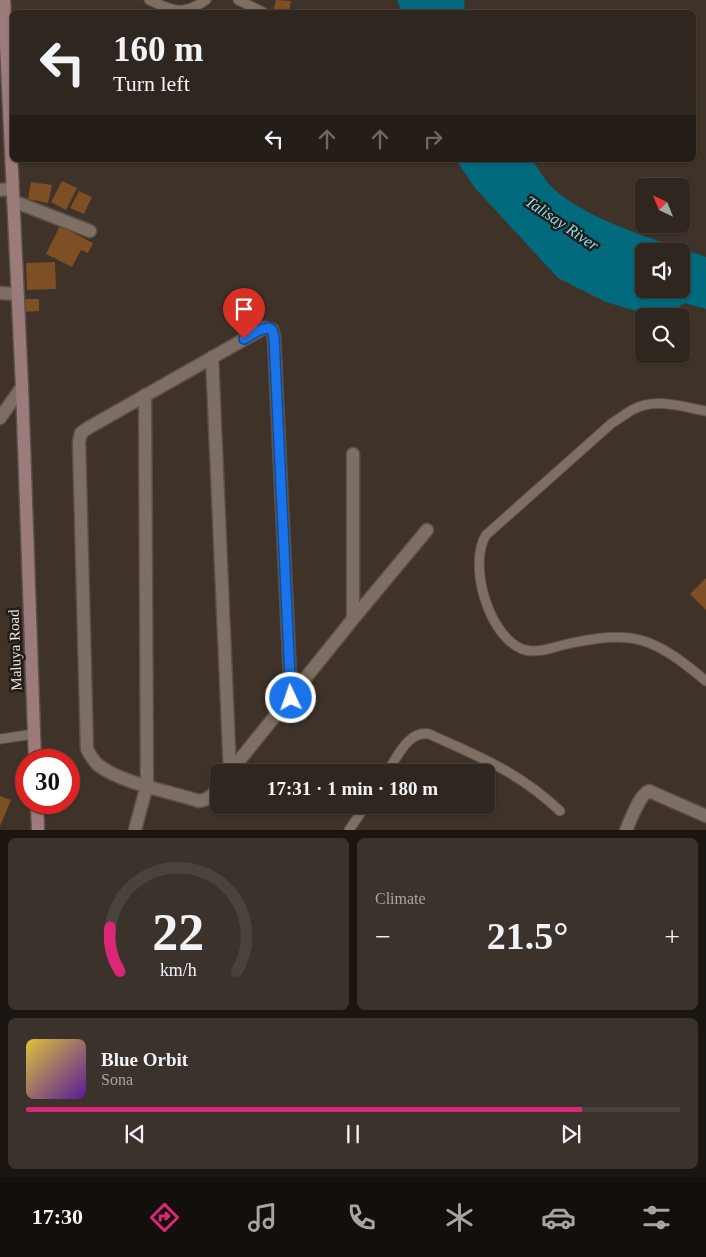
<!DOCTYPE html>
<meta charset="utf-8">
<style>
:root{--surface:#2f261f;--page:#3b322c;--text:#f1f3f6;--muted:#a7a5a4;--line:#4a433d;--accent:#db2777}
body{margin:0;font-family:"Times New Roman",serif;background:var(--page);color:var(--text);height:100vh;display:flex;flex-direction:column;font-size:19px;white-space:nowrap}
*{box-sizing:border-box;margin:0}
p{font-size:16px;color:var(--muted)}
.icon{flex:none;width:28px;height:28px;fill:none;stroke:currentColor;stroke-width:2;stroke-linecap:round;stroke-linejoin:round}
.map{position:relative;height:830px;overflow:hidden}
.side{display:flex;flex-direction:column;gap:8px;padding:8px;background:#1a1511;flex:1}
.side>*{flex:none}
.banner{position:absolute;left:10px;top:10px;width:686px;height:152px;border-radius:8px;box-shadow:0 1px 4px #0004,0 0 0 1px var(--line);background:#2f261f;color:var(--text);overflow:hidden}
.needle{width:32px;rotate:317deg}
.controls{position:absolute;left:635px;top:178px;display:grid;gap:10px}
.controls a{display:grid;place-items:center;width:55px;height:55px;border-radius:8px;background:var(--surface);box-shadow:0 1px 4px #0004,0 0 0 1px var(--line);font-size:25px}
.speed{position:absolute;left:15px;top:749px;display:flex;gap:10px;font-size:25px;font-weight:700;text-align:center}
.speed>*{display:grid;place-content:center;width:65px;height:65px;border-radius:50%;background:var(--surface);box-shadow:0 1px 4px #0004,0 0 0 1px var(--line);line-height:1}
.speed .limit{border:8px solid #d22;background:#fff;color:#111}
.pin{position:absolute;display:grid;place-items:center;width:42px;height:42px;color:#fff;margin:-51px -21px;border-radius:50% 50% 50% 0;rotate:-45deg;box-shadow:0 0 5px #0007}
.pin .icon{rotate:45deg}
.me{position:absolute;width:55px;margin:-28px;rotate:357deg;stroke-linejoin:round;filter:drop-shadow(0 0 4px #0008)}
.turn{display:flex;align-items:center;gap:18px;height:105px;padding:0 20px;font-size:22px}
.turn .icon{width:65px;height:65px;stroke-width:2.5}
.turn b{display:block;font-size:35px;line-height:42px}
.lanes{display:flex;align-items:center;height:48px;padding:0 20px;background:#0003;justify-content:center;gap:25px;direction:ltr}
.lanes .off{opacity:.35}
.big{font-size:38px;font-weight:700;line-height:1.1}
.side .widget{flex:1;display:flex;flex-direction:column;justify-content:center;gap:8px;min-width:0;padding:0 18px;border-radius:8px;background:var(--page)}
.side .dial{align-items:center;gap:0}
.dial svg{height:130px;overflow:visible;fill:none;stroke:var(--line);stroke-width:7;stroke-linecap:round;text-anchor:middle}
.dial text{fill:var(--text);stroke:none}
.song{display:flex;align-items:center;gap:15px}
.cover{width:60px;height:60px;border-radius:8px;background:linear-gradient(135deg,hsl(50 70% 55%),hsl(270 70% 35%))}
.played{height:5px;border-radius:2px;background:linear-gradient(90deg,var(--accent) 85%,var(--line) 85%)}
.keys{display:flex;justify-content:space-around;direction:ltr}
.heat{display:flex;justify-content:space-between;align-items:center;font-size:28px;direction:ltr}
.side .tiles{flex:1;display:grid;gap:8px;grid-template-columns:1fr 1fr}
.widget:last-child{grid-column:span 2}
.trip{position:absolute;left:210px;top:764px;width:285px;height:50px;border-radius:8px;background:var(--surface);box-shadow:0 1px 4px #0004,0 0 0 1px var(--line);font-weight:700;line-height:50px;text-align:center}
.dock{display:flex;height:80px;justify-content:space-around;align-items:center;background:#130f0c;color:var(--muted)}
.dock .icon{width:35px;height:35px}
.dock .active{color:var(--accent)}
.dock b{font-size:22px;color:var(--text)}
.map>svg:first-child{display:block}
.water{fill:#016a7d;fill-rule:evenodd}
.building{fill:#7e4f24}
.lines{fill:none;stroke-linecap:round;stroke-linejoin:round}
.lane-casing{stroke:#5b5047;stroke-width:11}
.street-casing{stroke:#5b5047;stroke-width:15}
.secondary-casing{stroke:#5b5047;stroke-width:15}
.lane{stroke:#7d6f64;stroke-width:9}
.street{stroke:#7d6f64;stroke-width:12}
.secondary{stroke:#9c7b7d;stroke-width:12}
.route-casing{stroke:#114b97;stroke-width:12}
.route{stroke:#1a73e8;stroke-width:9}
.labels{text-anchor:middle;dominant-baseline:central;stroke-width:5;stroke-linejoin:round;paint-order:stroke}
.street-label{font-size:15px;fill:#f0e8e1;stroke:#211c17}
.water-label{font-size:16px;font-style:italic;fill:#86e0f7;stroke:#211c17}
</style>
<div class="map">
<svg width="706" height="830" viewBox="0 0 706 830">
<rect width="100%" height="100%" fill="#3f3329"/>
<path class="water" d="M397,0H464L465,12H402Z
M456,160H532C539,170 546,182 555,190C591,222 661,241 706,257V309L685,303L663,316H653L606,302L558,278L475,188ZM644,251H681V289H644Z"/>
<path class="building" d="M276,0L291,1L289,12H273Z
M62,181L77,188L66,210L51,202Z
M31,182L52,185L48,203L28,199Z
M79,191L92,197L84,214L70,208Z
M60,226L93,243L88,253L81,250L72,267L46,254Z
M55,262L56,289L27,290L26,263Z
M22,299H39V311L22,312Z
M706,578V610L690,594Z
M0,796L11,800L0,826Z"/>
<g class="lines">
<g class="lane-casing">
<path id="lane" d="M149,0C173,11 183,16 206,0
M238,0L263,12
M706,411C683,407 655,397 632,410C625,414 619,419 612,423L486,535C468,564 488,635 522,649C535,654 551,648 563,645C633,629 652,636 706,681
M0,739L34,734
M387,772C397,758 408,730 429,734C480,757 519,772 560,811
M349,830L366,805"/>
</g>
<g class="street-casing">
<path id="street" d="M0,190L12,189
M13,201L90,231
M0,293L17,294
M212,357L230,772
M0,418L22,387
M353,454V619
M230,772L353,619L427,530
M219,787C213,794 209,800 199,801C171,792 121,783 98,765C93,760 90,755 87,749L79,442L81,433L88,428L264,328L272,330L274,337L291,698
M135,830L147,785L145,395
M626,830C631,820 639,795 649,791L706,816"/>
</g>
<g class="secondary-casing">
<path id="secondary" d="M4,0L22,387L35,760
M37,802L38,830"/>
</g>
<use href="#lane" class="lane"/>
<use href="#street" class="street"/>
<use href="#secondary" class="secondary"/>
</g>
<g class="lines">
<g class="route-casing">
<path id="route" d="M244,339L259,330L269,328L272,330L274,337L291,698"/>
</g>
<use href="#route" class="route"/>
</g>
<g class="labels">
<g class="street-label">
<text transform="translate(15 650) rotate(-92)">Maluya Road</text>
</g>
<g class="water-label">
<text transform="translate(562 223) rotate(34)">Talisay River</text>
</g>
</g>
</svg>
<div class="controls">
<a><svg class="needle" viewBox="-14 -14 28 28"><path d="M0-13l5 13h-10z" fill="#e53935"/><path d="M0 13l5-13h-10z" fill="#a7a5a4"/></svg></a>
<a><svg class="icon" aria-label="sound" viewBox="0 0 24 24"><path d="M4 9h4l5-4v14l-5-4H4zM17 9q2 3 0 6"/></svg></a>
<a><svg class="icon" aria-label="search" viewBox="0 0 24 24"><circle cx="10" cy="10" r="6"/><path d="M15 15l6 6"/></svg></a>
</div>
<div class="speed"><div class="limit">30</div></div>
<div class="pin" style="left:244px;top:339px;background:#d93025"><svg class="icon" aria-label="arrive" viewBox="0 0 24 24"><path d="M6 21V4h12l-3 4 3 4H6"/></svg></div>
<svg class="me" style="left:291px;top:698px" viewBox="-20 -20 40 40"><circle r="17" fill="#1a73e8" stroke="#fff" stroke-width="3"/><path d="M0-11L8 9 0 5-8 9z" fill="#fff"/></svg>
<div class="trip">17:31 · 1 min · 180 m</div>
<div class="banner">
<div class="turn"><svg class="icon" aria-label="left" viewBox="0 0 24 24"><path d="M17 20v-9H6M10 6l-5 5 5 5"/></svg><div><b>160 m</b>Turn left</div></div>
<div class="lanes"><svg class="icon" aria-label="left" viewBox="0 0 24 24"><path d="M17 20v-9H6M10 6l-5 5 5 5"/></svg><svg class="icon off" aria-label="ahead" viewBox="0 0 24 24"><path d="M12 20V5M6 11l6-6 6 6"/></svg><svg class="icon off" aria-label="ahead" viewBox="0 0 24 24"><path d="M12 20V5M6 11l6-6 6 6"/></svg><svg class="icon off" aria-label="right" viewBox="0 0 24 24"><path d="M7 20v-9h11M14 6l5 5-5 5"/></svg></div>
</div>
</div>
<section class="side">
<div class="tiles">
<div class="widget dial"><svg viewBox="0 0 100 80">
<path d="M14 69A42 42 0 1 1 86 69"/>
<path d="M14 69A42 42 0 0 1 8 42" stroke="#db2777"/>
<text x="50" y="56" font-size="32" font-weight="700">22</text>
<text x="50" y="72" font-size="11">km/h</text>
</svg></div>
<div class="widget"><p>Climate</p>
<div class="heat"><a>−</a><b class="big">21.5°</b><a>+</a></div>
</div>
<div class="widget">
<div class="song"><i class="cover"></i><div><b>Blue Orbit</b><p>Sona</p></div></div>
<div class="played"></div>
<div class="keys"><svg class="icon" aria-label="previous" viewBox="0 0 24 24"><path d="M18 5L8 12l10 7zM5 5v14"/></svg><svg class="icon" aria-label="pause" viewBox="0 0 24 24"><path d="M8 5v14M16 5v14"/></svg><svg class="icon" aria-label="next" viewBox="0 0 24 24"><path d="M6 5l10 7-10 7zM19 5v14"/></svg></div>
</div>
</div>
</section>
<nav class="dock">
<b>17:30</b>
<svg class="icon active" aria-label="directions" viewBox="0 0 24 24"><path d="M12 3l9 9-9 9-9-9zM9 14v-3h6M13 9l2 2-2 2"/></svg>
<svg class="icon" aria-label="music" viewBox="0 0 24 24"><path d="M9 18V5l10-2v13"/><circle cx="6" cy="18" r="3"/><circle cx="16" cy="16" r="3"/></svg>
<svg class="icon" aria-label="phone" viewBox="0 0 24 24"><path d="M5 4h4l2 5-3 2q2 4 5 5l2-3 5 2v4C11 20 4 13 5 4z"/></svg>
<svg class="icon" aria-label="climate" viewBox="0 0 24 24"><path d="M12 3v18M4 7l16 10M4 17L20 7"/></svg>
<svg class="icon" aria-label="car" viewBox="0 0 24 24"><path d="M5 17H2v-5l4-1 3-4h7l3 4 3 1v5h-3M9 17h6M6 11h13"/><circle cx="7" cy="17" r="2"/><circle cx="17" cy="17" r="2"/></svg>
<svg class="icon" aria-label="filters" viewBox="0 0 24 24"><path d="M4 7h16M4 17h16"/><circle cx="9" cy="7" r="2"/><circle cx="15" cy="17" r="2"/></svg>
</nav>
